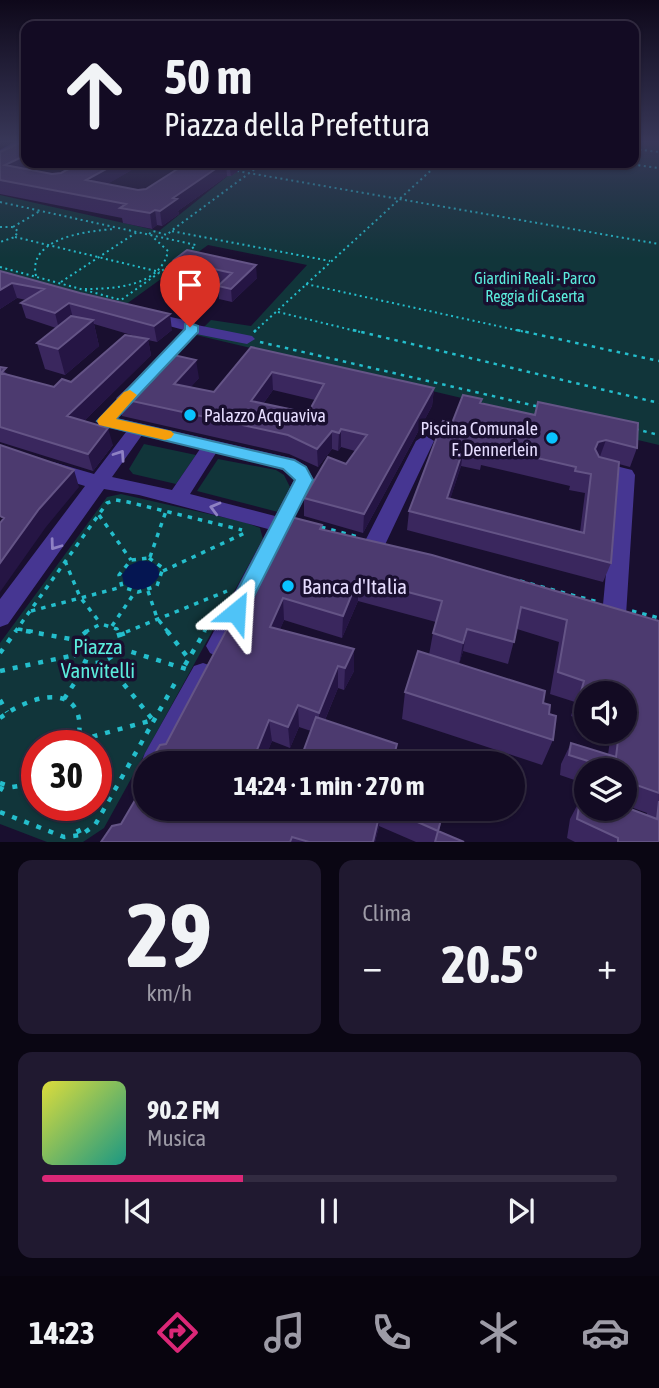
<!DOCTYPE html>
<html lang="it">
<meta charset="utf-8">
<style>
:root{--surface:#130b23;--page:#201930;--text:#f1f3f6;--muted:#9d9ba6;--line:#322b41;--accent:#db2777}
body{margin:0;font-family:"Asap Condensed",sans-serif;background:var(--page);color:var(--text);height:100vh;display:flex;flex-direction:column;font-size:26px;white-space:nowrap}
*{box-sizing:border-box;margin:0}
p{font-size:23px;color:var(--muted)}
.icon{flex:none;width:38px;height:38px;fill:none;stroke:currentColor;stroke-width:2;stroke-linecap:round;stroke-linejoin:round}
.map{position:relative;height:842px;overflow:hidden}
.drawer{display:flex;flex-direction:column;gap:18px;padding:18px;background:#0a0613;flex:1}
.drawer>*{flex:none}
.banner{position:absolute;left:21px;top:21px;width:618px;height:147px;border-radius:14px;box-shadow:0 2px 5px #0004,0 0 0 2px var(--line);background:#130b23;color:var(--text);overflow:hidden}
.controls{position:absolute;left:574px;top:681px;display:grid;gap:14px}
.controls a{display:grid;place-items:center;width:63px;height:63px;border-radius:50%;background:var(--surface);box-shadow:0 2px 5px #0004,0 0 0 2px var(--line);font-size:35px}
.speed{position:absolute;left:21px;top:730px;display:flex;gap:14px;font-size:35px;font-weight:700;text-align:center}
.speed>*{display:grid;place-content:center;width:91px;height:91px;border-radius:50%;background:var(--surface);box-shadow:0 2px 5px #0004,0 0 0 2px var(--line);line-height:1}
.speed .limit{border:10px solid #d22;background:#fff;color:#111}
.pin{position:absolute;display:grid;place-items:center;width:60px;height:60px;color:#fff;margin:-72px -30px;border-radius:50% 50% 50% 0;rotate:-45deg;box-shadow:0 0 7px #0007}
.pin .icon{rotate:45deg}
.me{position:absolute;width:77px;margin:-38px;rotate:27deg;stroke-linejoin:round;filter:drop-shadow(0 0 5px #0008)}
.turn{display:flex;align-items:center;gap:24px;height:147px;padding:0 28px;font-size:32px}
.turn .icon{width:91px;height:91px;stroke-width:2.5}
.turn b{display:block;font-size:49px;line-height:60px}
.big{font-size:52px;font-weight:700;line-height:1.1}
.drawer .widget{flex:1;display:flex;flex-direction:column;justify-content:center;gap:10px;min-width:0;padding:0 24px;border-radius:14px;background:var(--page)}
.drawer .dial{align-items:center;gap:0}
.dial b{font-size:91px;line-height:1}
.song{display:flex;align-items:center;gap:21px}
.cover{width:84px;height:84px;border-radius:10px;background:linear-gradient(135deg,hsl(60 70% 55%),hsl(170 70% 35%))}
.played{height:7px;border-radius:4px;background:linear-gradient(90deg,var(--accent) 35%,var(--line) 35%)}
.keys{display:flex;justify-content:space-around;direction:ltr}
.heat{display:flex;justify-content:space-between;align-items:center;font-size:38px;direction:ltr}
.drawer .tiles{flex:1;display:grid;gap:18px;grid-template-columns:1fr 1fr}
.widget:last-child{grid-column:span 2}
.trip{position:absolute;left:133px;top:751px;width:392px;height:70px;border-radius:35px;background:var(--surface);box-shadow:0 2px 5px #0004,0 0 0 2px var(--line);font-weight:700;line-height:70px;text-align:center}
.dock{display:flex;height:112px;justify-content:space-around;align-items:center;background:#08040e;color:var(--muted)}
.dock .icon{width:49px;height:49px}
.dock .active{color:var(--accent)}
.dock b{font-size:32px;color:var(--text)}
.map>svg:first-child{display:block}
.green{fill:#11353a;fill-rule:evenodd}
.water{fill:#051652}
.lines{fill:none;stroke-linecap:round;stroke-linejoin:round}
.path-far3{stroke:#24becc;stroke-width:2;stroke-dasharray:2 3.5;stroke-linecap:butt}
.path-far2{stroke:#24becc;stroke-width:2.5;stroke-dasharray:3.5 5;stroke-linecap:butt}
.path-far1{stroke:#24becc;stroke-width:3.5;stroke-dasharray:4.5 6;stroke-linecap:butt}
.path{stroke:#24becc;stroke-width:4.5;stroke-dasharray:5 8;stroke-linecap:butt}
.minor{fill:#463692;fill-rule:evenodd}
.wall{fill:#3a275e;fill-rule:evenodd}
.shaded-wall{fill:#251544}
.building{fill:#4c3a6f;stroke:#645486;stroke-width:2;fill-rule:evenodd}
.oneway{stroke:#8e81c3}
.route{fill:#4fc3f7;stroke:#337fa1;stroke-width:2}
.slow{fill:#f59e0b}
.poi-dot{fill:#09c3ff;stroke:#190f2f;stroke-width:2.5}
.labels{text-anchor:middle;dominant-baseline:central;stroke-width:7;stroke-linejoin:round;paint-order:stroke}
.far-park-label{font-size:16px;fill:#5beddd;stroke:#190f2f}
.poi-label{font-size:18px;fill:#e6ddff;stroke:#190f2f;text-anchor:start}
.near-poi-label{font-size:21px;fill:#e6ddff;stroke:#190f2f;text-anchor:start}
.near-park-label{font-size:21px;fill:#5beddd;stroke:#190f2f}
</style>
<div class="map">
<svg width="659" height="842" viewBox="0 0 659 842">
<rect width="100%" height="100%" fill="#190f2f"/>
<path class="green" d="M634,141H659V445L196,335L211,320L251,326L307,265L208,245L125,305L0,271V195L159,231L244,163H634Z
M144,444L196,455L176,484L133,474L129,469Z
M218,459L276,470L284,475L290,487L278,512L197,491Z
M121,494L244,522L260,528L263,539L104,828L83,842H47L0,824V643L107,497ZM37,746H96V805H37Z"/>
<path class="water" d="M139,561C150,560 160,563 159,576C151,590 136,594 124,584L122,575L128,566Z"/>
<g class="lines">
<path class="path-far3" d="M634,149L659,152
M263,163L171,231L330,261
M622,163L659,168
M237,171L659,244
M0,202L196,245
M0,227H12L18,231L15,237L0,242
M13,227L40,211
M149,234L153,231L167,235L171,231
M15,237L160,272
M188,252L196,245
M0,267L121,300L177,260
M36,276C27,238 87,231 114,229
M61,282L137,232
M306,284L525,332
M85,289C115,289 161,286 168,251L154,238
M278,312L360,332
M254,332L439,163"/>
<path class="path-far2" d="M353,330L659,403
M517,330L659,361
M254,332L256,330
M260,342L540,407
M635,429L659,435"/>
<path class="path-far1" d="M99,515L131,560
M321,527L358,537
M150,557L166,511
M149,558L163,568L157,586L138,592L122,587L119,575L131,560Z
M65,561L80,597L101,624
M163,571L247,532
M520,581L598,602
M148,591L157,618L168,632
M31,611L122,587
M632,611L659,618
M112,626L135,592
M18,629L36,632
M15,632L107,503L116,500L128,502L242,530
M85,632L101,624L117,629L118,632
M126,632L227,591
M204,632L208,625"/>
<path class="path" d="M26,631L76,640
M87,631L76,640L75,655C89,667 101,665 115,654L120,638L118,631
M167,631L189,659
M120,635L131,631
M119,648L186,669
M0,653L16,631
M185,665L205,631
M0,671L75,655
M64,699L87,664
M0,700L7,712
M0,718C36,691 92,681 77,746
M80,740L153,720L105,661
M0,783L12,787L37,783
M0,791L4,784
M67,805L80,834
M0,812L64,837L81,835L95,825L175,683"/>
<path class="minor" d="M16,141L26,142L0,157V150Z
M148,312L189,321L197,325L252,336L255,339L247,344L196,334L117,418L295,459L306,466L314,480L293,520L311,525L314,531L311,537L304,539L286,534L226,653L218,657L210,653L206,646L268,529L139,495L104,489L8,624L0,627V599L85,486L46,474L44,469L46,464L53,462L94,474L126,432L99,425L96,421L184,330L143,319L141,316ZM142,435L200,449L172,490L112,477ZM216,453C235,458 285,463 294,480L275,516L190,494Z
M425,435L434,441L383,549L379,555L372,557L365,555L361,549L416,441Z
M600,462L632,470L635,475L626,615L622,622L614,625L606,622L602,615L615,479L593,474L591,469L593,464Z
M203,663L212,666L215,674L170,763H145V772L141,763L145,753L194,666Z"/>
</g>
<path class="wall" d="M0,152L26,163H43L29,170L52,174L61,173L80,163H245L244,167L231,176H227L178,211L179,214L162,226L157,225L152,229L123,223L122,218L0,194ZM150,163L179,168L146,189L138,190L107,184L142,164Z
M174,260L257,278L232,302L219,299L218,286L221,283L176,273Z
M0,271L172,330L157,342L148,340L151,355L84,421L113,445L93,471L0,442V367L8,375L54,387L71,382L145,339L94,324L99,346L65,375L45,369L37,343L56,328L26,318L21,303L26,300L17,298L0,309Z
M251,347L434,388L432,406L363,533L304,516V498L346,464L355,451L341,447L338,451L332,449L318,467L289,454L122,416L118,398L199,378L190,387L214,392ZM273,390L315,400L308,413L263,404Z
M482,399L481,403L637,448L630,467L619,464L611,563L603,582L407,530L409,511L452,423ZM481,465L570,486L569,490L585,493L580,532L450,499L461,466L480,470Z
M322,529L659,621V842H575L567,838L570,819L580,800L586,808L646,815L647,813L625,805V770H586V784L560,775L561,764L571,743L608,755L611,732H625V693H586V722L571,716L575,702L550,694L559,642L517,629L508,664L463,651L459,664L543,703L549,714L553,740L542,765L402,719L405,692L429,655L433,633L436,622L358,601L342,638L284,620L280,629L354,671L344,690L338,688L325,720L397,744L394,763H149L166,744ZM299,727L311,731L299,763L265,757L272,741L290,748Z
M145,808H444L439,831L464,842H416L379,826L375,842H101L121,824Z"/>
<path class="shaded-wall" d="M26,155V163H43L9,180L5,165Z
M117,163H150L142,164L89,195L86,180Z
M224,163H226L227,176L178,211L179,214L162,226L160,211L173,198Z
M229,163H245L244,167L231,176Z
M155,210L157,225L152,229L150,213Z
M256,265L257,278L232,302L231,289Z
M12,283L17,298L0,309V290Z
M69,303L73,318L59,329L55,313Z
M170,314L172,330L157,342L154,326Z
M93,320L99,346L65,375L58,349Z
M148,339L151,355L72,433L67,416Z
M196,360L199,378L178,402L174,384Z
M272,372L273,390L252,419L251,401Z
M434,388L432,406L363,533L364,514Z
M108,428L113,445L93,471L88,454Z
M341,429V447L338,451L339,433Z
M332,431V449L318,467L317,449Z
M606,440L599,459L595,449L598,442Z
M464,447L461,466L444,518L447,498Z
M74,470L79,487L46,527L0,592V563L39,509Z
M358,579V601L342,638L343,616Z
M283,598L284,620L272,649L270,627Z
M467,629L463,651L459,665L463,643Z
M354,649V671L344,690L345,668Z
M338,666V688L319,734V713Z
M298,705L299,727L290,748L288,727Z
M269,720L272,741L263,763L255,755Z
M397,744L394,763H392Z
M381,808L379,826L375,842H373Z"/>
<path class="building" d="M24,141H26V155L5,165L52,174L61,173L80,163H117L86,180L138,190L146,189L187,163H224L173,198L177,199L160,211L155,210L150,213L120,208L126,204L0,180V152Z
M187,250L256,265L231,289L218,286L232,273L174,260Z
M0,271L80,293L170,314L154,326L69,303L55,313L21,303L44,289L12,283L0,290Z
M71,316L93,320L58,349L37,343Z
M125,335L148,339L67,416L108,428L88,454L0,427V367L6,368L1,373L54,387L62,379L71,382Z
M251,347L434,388L364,514L304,498L328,457L346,464L367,435L341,429L339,433L332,431L317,449L288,435L118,398L165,353L196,360L174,384L214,392ZM272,372L324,384L308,413L251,401Z
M463,395L482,399L480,403L535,415L538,402L638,423L637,448L606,440L598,442L595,449L599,457L619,462L611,563L409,511L443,421L452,423ZM485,446L576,467L575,471L591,474L584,533L447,498L464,447L483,451Z
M0,445L74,470L39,509L0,563V523L4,518L0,516Z
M287,516L322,525L320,529L432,555L659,621V793L625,781V770H609L610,768L569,755L571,743L616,757L619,732H625V693H586V697L580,695L584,681L558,672L567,620L521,607L514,642L467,629L463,643L433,633L442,601L358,579L343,616L283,598L270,627L354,649L345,668L338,666L319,713L298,705L288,727L269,720L255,755L299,763L316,717L397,744L392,763H149L160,745L166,744Z
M418,651L545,691L543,703L550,705L549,714L556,716L553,740L405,692Z
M145,769V808H381L373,842H309L292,837L290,842H101L112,826L121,824L141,790V777Z
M580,800L586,802V808H625V807L657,819L659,801V842H618V838L577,819Z
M386,808H444L438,831Z
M438,831L464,842H435Z"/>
<defs><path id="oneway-chevron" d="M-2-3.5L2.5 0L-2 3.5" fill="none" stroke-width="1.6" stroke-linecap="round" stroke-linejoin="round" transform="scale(1.75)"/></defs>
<g class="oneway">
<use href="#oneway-chevron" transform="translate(120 455) rotate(-56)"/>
<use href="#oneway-chevron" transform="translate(215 508) rotate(-165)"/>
<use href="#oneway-chevron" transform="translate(55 545) rotate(126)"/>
</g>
<linearGradient id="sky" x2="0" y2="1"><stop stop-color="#0e081a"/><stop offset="0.55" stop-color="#383758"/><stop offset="1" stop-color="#383758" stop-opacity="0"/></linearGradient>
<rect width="659" height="258" fill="url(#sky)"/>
<path class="route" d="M190,323L198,326V332L116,419L294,460L306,467L313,480L243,618L236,620L229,618L226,612L295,480L283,469L105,426L97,421L185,329V324Z"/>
<path class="slow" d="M130,390L137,395L116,419L171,431L174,434L171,438L165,440L99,425L97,421L99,418L124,392Z"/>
<g class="poi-dot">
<circle cx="190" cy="415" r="7"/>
<circle cx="552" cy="438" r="7"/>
<circle cx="288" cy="586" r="7"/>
</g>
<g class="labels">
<g class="far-park-label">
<text x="535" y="278">Giardini Reali - Parco<tspan x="535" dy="18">Reggia di Caserta</tspan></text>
</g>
<g class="poi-label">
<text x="204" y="415">Palazzo Acquaviva</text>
<text x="538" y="428" text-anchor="end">Piscina Comunale<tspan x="538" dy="21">F. Dennerlein</tspan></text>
</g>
<g class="near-poi-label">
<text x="302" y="586">Banca d'Italia</text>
</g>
<g class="near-park-label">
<text x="98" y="646">Piazza<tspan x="98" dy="24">Vanvitelli</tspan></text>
</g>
</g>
</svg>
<div class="controls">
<a><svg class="icon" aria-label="sound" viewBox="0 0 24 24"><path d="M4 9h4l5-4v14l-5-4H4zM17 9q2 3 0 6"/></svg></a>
<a><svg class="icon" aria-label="layers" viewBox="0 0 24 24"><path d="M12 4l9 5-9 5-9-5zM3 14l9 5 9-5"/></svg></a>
</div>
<div class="speed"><div class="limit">30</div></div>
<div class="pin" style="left:190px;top:327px;background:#d93025"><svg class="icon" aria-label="arrive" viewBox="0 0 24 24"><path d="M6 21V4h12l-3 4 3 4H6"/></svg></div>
<svg class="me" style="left:236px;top:612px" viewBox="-20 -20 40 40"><path d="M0-17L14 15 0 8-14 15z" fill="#4fc3f7" stroke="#fff" stroke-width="4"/></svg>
<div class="trip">14:24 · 1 min · 270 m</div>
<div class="banner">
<div class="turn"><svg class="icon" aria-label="ahead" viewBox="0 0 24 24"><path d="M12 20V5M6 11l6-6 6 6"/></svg><div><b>50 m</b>Piazza della Prefettura</div></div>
</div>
</div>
<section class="drawer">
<div class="tiles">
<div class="widget dial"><b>29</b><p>km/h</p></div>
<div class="widget"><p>Clima</p>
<div class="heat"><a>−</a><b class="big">20.5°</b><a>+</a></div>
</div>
<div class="widget">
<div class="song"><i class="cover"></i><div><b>90.2 FM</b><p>Musica</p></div></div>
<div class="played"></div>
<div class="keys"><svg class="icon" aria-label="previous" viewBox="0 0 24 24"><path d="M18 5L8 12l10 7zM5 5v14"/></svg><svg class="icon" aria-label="pause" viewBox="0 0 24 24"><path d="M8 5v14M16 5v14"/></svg><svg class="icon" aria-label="next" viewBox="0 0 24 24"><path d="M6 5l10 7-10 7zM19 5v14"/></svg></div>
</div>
</div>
</section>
<nav class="dock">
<b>14:23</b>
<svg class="icon active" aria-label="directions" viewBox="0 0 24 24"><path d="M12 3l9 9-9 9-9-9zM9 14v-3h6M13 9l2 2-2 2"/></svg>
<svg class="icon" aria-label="music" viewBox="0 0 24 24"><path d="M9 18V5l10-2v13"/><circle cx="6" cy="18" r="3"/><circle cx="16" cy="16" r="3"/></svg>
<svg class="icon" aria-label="phone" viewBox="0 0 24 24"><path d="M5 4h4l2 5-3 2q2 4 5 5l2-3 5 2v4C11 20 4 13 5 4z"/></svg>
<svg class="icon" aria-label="climate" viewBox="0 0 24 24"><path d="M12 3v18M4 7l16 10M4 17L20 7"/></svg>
<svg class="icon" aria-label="car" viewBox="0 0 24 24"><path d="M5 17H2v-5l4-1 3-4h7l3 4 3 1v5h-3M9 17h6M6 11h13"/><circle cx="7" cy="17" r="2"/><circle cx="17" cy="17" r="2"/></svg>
</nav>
